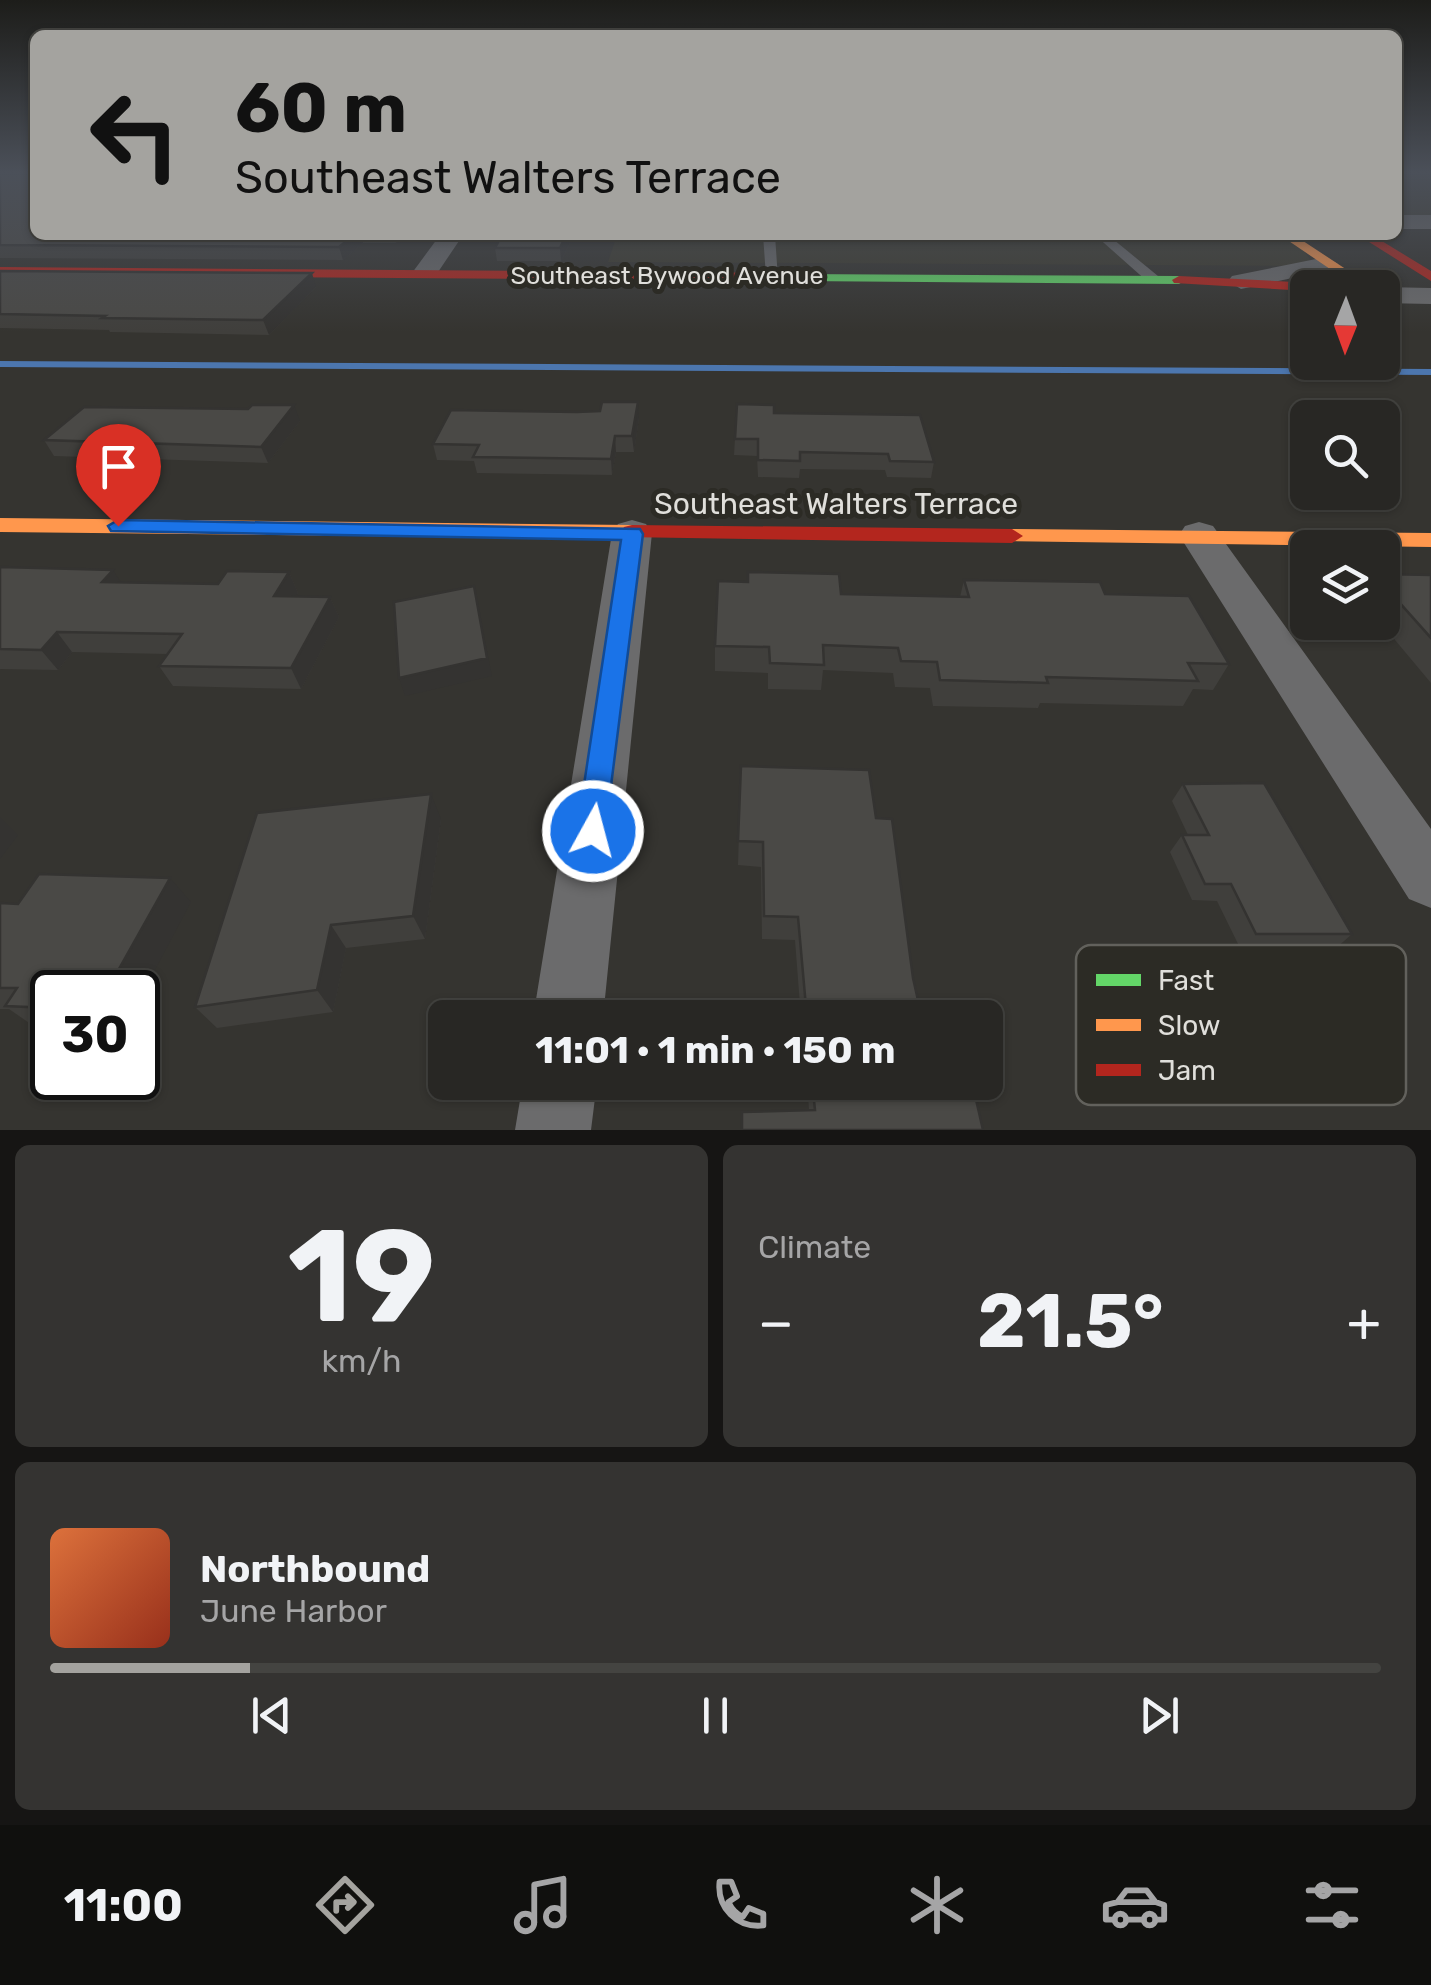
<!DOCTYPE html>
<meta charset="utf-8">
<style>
:root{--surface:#282724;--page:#343331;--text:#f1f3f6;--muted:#a5a5a6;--line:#444441;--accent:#a4a39f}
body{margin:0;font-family:Rubik,sans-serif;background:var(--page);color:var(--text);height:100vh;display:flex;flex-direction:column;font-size:38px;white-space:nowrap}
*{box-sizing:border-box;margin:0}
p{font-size:32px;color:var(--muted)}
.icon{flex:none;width:55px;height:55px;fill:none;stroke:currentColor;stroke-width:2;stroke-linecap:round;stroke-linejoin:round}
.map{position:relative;height:1130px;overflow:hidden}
.panel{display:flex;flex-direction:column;gap:15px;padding:15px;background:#161514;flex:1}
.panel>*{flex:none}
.hud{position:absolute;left:30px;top:30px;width:1372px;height:210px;border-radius:15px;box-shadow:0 2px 8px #0004,0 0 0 2px var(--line);background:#a4a39f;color:#111;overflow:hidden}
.needle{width:65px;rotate:181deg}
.fabs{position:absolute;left:1290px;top:270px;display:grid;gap:20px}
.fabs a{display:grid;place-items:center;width:110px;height:110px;border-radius:15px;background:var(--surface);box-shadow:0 2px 8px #0004,0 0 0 2px var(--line);font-size:50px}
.speed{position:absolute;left:30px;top:970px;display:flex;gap:20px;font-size:50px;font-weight:700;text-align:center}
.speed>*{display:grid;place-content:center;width:130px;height:130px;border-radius:50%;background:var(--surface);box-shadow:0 2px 8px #0004,0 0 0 2px var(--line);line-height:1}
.speed .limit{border:5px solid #111;border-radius:15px;background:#fff;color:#111}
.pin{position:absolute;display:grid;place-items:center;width:85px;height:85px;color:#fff;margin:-102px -42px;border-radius:50% 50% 50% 0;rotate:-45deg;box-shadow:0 0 10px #0007}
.pin .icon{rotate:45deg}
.me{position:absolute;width:110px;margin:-55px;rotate:7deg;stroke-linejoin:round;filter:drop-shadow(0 0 8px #0008)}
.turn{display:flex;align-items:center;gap:35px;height:210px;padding:0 40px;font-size:45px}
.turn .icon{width:130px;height:130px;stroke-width:2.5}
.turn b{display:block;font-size:70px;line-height:85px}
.big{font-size:75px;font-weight:700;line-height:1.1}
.panel .card{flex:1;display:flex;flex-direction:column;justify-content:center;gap:15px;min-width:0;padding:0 35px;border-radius:15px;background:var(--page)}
.panel .dial{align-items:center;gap:0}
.dial b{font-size:130px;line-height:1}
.song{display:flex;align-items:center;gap:30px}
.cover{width:120px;height:120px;border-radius:15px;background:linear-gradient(135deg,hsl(20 70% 55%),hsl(10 70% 35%))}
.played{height:10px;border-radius:5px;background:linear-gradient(90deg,var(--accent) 15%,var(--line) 15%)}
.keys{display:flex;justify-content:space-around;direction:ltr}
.heat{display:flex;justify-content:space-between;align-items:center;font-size:55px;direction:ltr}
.panel .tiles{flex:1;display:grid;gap:15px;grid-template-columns:1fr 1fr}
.card:last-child{grid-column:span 2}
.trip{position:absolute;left:428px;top:1000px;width:575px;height:100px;border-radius:15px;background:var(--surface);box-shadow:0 2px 8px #0004,0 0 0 2px var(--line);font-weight:700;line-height:100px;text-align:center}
.menu{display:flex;height:160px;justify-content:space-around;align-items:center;background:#10100e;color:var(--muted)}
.menu .icon{width:70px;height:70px}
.menu .selected{color:var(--accent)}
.menu b{font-size:45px;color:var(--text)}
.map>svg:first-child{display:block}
.built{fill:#3c3a2f}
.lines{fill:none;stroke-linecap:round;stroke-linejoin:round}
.stream{fill:#4c76ae;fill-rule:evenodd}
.lane{fill:#6b6b6c;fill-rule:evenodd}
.street{fill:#6b6b6c;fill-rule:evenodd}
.fast{fill:#63d668;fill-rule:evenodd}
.slow{fill:#ff974d;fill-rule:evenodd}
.jam{fill:#b3261e;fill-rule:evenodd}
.wall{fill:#403f3c}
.shaded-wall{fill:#343331}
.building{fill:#4a4946;stroke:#343331;stroke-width:2.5}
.route{fill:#1a73e8;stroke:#114b97;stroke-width:2.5}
.labels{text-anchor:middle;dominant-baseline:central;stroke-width:10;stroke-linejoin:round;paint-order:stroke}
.far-street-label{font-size:25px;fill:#e0dfdb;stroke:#2c2b25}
.street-label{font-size:30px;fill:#e0dfdb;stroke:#2c2b25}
.key{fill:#2c2b25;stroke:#62615c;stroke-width:2.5}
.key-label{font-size:28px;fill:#e0dfdb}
</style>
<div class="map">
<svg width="1431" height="1130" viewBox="0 0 1431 1130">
<rect width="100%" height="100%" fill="#353430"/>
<path class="built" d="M1398,174H1431V216H1398Z
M617,235H1292L1315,266L608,262Z"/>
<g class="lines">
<path class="stream" d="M0,361L1431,369V375L0,367Z"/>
<path class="lane" d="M763,235H775L778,279L766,276Z
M1095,235H1108L1158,276V282H1148Z"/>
<path class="street" d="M1398,215H1431V229H1398Z
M440,235H463L434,278H416L412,273Z
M1326,257L1338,264L1335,269L1241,289L1228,281L1232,276Z
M1382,287L1431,288V304L1382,303Z
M632,520L646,524L652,533L603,1018H533L612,533L618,524Z
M1199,522L1213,526L1431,829V908L1409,899L1179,535L1185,526Z
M523,1082H597L591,1130H515Z"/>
<path class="fast" d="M794,274L1179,276L1186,280L1179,284L799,281L794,280Z"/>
<path class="slow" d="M1280,235H1294L1370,285L1358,288Z
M0,518L632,525L643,532L632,539L0,532Z
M1012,529L1431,533V547L1004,541L1001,536Z"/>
<path class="jam" d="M1358,235H1372L1431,271V281Z
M0,267L799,273L806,277L799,281L0,275Z
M1179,276L1334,284L1341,288H1308V291L1174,283L1172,280Z
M632,525L1012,529L1023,536L1012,543L624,537L621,532L624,527Z"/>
</g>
<path class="wall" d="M0,174L35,235H404L396,243H363L343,260L0,258Z
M574,235L561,261H497L495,248Z
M0,271L316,287L269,335L110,332L109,330L0,328Z
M737,404L774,413L934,462L931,478L887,477L885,470L800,469L799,478L758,477L757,456L734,455Z
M639,418L634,452H616L612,475L477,473L474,461L437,460L433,444Z
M300,421L268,463L54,456L44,440Z
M0,567L121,582L218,584L289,572L298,593L296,596L330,597L339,617L301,689L173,686L159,666L167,654L72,652L58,670L0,669Z
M1382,574L1431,575V683L1380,622H1382Z
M964,580L1105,594L1229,664L1213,690L1193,689L1183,706L1040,703L1038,708L933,706L930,688L895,687L893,673L823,670L821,690L768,689V673L715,671V646L841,594L960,597Z
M741,766L876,818L922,1018H801L795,940L762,939L761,867L738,865Z
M1183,784L1352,934L1335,949L1241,950L1217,901L1192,900L1170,852L1182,835H1188L1172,801Z
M441,819L425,939L346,948L333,1012L217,1028L195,1007Z
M191,902L52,992V1028L35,1027L9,1009H0V903Z
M807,1082H972L983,1130H741L742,1112L809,1110Z"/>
<path class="shaded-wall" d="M354,235H361L363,243L343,260L339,247Z
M394,235H404L396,243Z
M566,235H574L561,261L560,248Z
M312,273L316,287L269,335L263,320Z
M638,402L639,418L634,452L632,436Z
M294,405L300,421L268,463L261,447Z
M615,436L616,452L612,475L611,459Z
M113,570L126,590L102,582Z
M289,572L298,593L284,616L274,596Z
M474,586L492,676L405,696L399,678Z
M330,597L339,617L301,689L291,668Z
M57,632L72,652L58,670L41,650Z
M431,794L441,819L425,939L413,916Z
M0,817L18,835L0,859Z
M170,878L191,902L138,1002V992H106Z
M331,925L346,948L333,1012L317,990Z"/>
<path class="building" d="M0,174H35V235H354L339,247L0,245Z
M502,235H566L560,248H495Z
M0,271L312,273L263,320L102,318L105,316L0,314Z
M602,402H638L632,436H615L611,459L473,457L479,445L433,444L451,410L577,412L600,411Z
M737,404L774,405V413L920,415L934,462L890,461L888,454L800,452V461L758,460V439H735Z
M252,405H294L261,447L44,440L84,407L248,409Z
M0,567L113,570L102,582L218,584L227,571L289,572L274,596L330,597L291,668L159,666L182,634L57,632L41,650L0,649Z
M748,572L839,574L841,594L969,597L964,580L1100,582L1105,594L1189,596L1229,664L1188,663L1198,681L1046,677L1048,683L940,680L937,662L901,661L898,648L823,645L824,665L770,663L769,647L715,646L718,581L748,582Z
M1382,574L1431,575V638L1382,583Z
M474,586L487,658L399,678L394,602Z
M741,766L869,770L876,818L892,819L913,978L922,1018H807L798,917L764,916L763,842L738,841Z
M1264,783L1352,934H1256L1231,884H1205L1182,835H1209L1183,784Z
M431,794L413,916L331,925L317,990L195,1007L257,813Z
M39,874L170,878L106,992H52V1008L5,1006L17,988H0V903L18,904Z
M812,1082H972L983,1130H742V1112L815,1110Z"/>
<linearGradient id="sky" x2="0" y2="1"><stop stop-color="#1d1d1a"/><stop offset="0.52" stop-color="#4b5059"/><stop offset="1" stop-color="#4b5059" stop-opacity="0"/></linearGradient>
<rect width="1431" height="332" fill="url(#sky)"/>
<path class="route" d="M118,520L640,529L643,534L604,841L593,845L582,841L577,831L621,540L111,531L108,526Z"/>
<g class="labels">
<g class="far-street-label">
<text x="667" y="275">Southeast Bywood Avenue</text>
</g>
<g class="street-label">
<text x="836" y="504">Southeast Walters Terrace</text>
</g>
</g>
<rect x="1076" y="945" width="330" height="160" rx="15" class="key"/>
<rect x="1096" y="974" width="45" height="12" fill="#63d668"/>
<rect x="1096" y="1019" width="45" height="12" fill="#ff974d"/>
<rect x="1096" y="1064" width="45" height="12" fill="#b3261e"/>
<g class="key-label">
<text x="1158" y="990">Fast</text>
<text x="1158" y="1035">Slow</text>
<text x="1158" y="1080">Jam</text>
</g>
</svg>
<div class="fabs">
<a><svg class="needle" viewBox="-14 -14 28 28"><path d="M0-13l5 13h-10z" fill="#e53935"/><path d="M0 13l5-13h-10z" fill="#a5a5a6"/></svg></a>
<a><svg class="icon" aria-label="search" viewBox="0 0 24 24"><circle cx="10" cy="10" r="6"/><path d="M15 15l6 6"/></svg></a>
<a><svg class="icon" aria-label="layers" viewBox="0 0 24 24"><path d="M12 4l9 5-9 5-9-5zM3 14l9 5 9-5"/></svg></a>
</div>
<div class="speed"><div class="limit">30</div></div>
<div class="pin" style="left:118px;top:526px;background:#d93025"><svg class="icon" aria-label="arrive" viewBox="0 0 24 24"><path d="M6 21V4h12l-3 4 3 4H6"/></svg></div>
<svg class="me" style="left:593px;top:831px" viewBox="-20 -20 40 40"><circle r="17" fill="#1a73e8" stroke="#fff" stroke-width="3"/><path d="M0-11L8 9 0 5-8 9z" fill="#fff"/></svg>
<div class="trip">11:01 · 1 min · 150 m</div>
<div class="hud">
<div class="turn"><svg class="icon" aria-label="left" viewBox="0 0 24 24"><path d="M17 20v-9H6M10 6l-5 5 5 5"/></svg><div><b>60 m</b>Southeast Walters Terrace</div></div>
</div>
</div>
<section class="panel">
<div class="tiles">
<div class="card dial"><b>19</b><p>km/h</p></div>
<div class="card"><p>Climate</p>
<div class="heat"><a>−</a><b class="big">21.5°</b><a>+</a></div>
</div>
<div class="card">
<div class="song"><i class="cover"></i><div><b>Northbound</b><p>June Harbor</p></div></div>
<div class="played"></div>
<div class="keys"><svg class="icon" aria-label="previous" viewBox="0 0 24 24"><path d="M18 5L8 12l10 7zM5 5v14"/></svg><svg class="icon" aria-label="pause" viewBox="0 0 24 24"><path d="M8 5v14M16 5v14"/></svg><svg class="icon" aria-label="next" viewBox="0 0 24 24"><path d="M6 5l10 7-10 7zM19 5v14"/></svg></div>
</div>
</div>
</section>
<nav class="menu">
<b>11:00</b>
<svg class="icon selected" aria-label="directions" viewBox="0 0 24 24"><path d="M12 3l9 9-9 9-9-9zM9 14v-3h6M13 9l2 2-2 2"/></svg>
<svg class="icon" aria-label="music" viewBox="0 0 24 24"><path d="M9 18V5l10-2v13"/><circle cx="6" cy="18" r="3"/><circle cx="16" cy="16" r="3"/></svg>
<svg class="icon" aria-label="phone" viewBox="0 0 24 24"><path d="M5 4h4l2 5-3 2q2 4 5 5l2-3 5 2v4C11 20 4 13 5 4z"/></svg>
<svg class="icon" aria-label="climate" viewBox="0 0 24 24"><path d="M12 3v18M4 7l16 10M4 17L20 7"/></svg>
<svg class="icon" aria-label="car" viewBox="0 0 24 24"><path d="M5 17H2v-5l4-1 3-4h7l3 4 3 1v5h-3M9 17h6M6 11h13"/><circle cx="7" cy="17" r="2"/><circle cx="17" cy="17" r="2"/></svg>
<svg class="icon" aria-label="filters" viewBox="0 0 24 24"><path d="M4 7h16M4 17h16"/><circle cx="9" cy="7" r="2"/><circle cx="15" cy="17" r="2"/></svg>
</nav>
